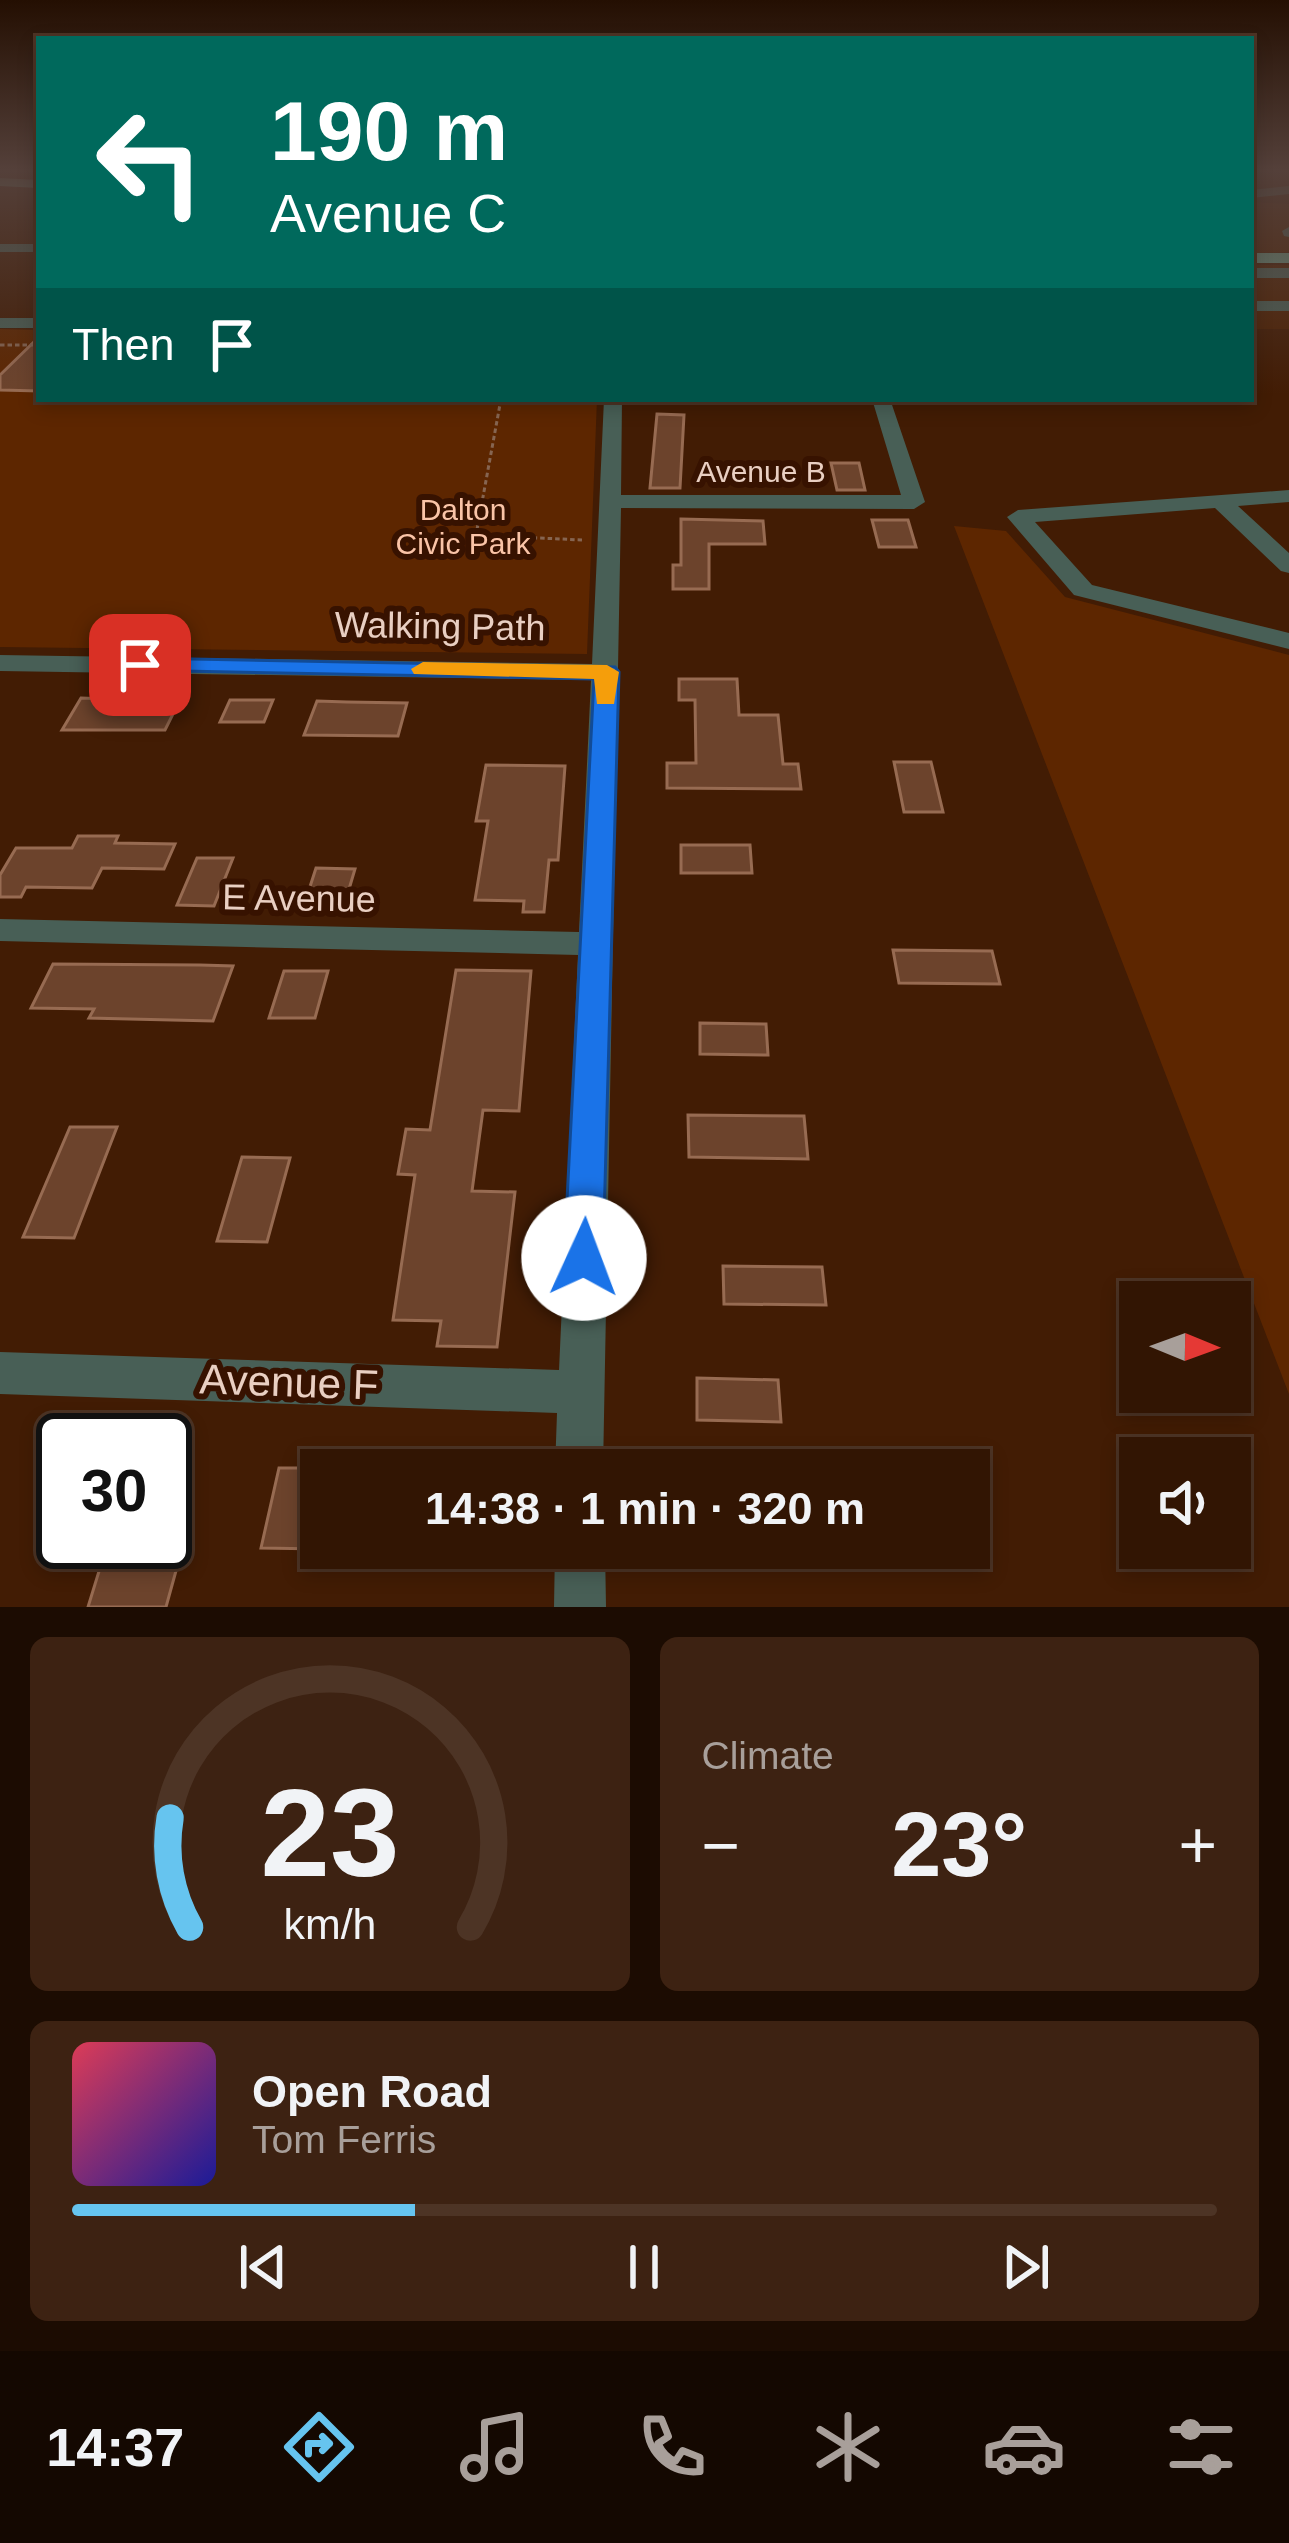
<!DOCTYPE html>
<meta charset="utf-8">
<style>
:root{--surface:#321503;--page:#3d2212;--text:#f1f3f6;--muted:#a89f9a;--line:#4d3425;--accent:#66c4ef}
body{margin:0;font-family:Helvetica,sans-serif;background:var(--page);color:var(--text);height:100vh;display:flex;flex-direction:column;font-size:45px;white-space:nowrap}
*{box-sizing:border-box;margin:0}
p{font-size:39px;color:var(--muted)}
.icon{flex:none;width:66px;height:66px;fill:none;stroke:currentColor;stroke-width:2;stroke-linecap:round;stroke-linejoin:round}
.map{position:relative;height:1607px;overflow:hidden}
.panel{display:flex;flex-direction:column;gap:30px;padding:30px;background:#1c0c02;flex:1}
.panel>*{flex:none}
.top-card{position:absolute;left:36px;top:36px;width:1218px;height:366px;border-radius:0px;box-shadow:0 6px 18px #0003,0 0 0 3px var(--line);background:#00695c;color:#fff;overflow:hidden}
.needle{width:78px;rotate:91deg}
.controls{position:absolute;left:1119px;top:1281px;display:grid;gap:24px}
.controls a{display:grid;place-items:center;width:132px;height:132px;border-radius:0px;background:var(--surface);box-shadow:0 6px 18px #0003,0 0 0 3px var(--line);font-size:60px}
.speed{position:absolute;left:36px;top:1413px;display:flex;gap:24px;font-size:60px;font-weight:700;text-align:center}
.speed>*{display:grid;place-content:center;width:156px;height:156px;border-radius:50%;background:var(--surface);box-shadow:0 6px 18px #0003,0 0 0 3px var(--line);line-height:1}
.speed .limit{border:6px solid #111;border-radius:18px;background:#fff;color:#111}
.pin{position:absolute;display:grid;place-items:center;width:102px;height:102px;color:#fff;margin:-51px;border-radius:24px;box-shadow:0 6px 18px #0006}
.me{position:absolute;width:132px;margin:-66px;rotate:2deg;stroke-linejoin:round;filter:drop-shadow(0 0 9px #0008)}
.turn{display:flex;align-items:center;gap:42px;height:252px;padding:0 36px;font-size:54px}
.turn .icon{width:156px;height:156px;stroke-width:2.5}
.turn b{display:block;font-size:84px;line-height:102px}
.then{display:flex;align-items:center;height:114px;padding:0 36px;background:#0003;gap:24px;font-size:45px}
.big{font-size:90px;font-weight:700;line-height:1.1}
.panel .card{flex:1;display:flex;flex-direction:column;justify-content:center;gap:18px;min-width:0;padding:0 42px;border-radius:18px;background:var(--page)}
.panel .dial{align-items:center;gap:0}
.dial svg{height:312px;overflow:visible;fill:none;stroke:var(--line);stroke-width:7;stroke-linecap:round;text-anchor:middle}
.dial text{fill:var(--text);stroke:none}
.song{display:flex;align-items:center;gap:36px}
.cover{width:144px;height:144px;border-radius:18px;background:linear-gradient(135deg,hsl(350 70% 55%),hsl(240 70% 35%))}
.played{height:12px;border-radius:6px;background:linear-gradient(90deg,var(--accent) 30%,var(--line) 30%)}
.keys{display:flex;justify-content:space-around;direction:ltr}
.heat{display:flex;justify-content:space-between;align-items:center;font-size:66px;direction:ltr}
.panel .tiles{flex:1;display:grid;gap:30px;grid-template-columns:1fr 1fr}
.card:last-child{grid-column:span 2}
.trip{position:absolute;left:300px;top:1449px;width:690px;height:120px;border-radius:0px;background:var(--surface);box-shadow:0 6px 18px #0003,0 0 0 3px var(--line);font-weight:700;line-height:120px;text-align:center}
.tab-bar{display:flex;height:192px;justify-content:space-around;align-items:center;background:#140801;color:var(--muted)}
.tab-bar .icon{width:84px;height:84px}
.tab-bar .active{color:var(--accent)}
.tab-bar b{font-size:54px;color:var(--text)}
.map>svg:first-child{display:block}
.built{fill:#4d2103}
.green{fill:#5d2600}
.building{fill:#6c432c;stroke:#976b52;stroke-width:3}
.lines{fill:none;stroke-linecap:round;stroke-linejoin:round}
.path{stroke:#866551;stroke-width:3;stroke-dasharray:4.5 3;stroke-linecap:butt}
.minor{fill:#485f56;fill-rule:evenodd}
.major{fill:#659583;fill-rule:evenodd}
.route{fill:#1a73e8;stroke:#114b97;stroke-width:3}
.slow{fill:#f59e0b}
.labels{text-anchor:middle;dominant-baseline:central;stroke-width:12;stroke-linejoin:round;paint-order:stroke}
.far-street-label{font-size:30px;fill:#e9cfc2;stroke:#371200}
.far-park-label{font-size:30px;fill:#fac4a7;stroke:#371200}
.street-label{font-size:36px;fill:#e9cfc2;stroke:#371200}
.near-street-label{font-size:42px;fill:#e9cfc2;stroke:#371200}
</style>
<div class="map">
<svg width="1289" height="1607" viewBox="0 0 1289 1607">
<rect width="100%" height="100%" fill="#421c04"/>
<path class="built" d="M1251,202L1289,204V252L1251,253Z
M1251,265H1289V329H1251Z"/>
<path class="green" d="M0,329L39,330V399H597L587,654L0,647Z
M954,526L1006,531L1065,597L1289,655V1394Z"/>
<path class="building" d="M39,337V391L0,390V375Z
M657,414L684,415L680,488H650Z
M831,463H859L865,490H837Z
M681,519L763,521L765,544H709V589H673V565H681Z
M872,520H908L916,547H879Z
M679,679H737L739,715H778L783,764H798L801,789L667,788V763H696L695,700H679Z
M81,698L108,699L180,700L165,730H62Z
M230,700H273L264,722H220Z
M317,701L347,702L407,703L398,736L304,735Z
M894,762H931L943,812H904Z
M486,765L565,766L558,860H549L544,912H523L524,901L475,900L488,821H476Z
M78,836H118L115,843L175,844L164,869L102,868L92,888L26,887L21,897H0V875L16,848H72Z
M681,845H750L752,873H681Z
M197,858H233L214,906L177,905Z
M316,868L355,869L347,896H307Z
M893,950L992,951L1000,984L899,983Z
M53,964L200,965L233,966L213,1021L89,1018L94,1009L31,1008Z
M456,970L531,971L519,1111L483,1110L472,1191L515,1192L497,1347L437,1346L441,1321L393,1320L415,1175L398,1174L406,1129L430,1130Z
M284,971H328L315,1018H269Z
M700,1023L766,1024L768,1055L700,1054Z
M688,1115L804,1116L808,1159L689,1157Z
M70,1127H117L74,1238L23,1237Z
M242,1157L290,1158L267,1242L217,1241Z
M723,1266L822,1267L826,1305L724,1304Z
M697,1378L778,1380L781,1422L697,1420Z
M279,1468H321V1549L261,1548Z
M108,1542H184L166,1607H88Z"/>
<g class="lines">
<path class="path" d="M0,345H39
M501,399L476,535L582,540"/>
<path class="minor" d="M1289,186V194L1251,198V190Z
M1289,227V237L1284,236L1282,231Z
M0,244H39V252H0Z
M1251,268H1289V278H1251Z
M1251,301H1289V311H1251Z
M0,318H39V328H0Z
M604,399H622L621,495H901L872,399H890L925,502L914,509L621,508L603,1470H555L557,1413L0,1394V1352L559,1370L578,955L0,941V919L579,932L591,680L0,671V655L592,664Z
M1289,490V502L1238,506L1289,553V573L1281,571L1215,508L1035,522L1092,585L1289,633V649L1074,595L1007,517L1018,510Z
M555,1548H605L606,1607H554Z"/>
<path class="major" d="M0,178L39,180V188L0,186Z
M1251,253H1289V263H1251Z"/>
</g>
<linearGradient id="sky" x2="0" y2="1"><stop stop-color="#240f02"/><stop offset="0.43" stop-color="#54403a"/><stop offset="1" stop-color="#54403a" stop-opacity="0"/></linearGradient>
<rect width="1289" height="394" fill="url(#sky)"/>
<path class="route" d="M140,658L615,667L619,672L603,1258L597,1270L584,1274L570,1270L564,1258L594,679L132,670L128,665Z"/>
<path class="slow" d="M423,662L607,665L619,672L614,704H597L594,679L414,674L411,669Z"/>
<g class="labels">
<g class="far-street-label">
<text x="761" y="471">Avenue B</text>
</g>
<g class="far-park-label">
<text x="463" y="509">Dalton<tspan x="463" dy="34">Civic Park</tspan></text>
</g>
<g class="street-label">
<text transform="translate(440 626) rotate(1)">Walking Path</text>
<text transform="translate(299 898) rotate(1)">E Avenue</text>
</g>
<g class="near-street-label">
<text transform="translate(289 1382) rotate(2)">Avenue F</text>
</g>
</g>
</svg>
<div class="controls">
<a><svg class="needle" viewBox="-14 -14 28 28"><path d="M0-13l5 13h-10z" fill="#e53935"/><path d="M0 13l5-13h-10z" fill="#a89f9a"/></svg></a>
<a><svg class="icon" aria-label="sound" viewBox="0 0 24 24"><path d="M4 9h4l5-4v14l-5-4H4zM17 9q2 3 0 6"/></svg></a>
</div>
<div class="speed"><div class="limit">30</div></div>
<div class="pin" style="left:140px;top:665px;background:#d93025"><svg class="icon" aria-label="arrive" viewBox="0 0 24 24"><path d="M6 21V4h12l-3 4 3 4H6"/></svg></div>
<svg class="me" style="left:584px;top:1258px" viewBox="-20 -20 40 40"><circle r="19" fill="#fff"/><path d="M0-13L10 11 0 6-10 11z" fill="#1a73e8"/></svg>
<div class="trip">14:38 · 1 min · 320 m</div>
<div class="top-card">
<div class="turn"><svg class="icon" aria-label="left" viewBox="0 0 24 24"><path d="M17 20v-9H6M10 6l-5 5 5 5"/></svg><div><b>190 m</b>Avenue C</div></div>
<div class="then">Then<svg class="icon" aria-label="arrive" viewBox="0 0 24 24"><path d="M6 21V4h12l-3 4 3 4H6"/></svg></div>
</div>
</div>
<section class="panel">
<div class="tiles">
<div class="card dial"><svg viewBox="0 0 100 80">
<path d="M14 69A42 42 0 1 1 86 69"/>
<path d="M14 69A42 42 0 0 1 9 41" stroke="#66c4ef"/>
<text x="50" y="56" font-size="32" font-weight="700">23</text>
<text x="50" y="72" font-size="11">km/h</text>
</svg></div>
<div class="card"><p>Climate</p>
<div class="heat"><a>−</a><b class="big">23°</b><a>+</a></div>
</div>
<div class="card">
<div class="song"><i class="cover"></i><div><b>Open Road</b><p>Tom Ferris</p></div></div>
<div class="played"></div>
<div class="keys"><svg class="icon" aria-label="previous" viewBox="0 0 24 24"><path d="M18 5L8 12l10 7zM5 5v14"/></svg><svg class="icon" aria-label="pause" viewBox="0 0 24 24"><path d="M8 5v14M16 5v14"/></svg><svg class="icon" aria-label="next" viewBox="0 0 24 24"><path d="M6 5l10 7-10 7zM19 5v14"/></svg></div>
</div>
</div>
</section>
<nav class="tab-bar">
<b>14:37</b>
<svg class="icon active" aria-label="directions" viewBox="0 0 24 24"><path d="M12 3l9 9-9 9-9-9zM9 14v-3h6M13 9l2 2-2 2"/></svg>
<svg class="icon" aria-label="music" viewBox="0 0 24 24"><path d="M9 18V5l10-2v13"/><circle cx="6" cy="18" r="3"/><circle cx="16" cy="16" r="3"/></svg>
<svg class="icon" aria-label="phone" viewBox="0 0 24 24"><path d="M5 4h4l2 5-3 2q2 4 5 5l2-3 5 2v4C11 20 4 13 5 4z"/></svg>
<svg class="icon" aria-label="climate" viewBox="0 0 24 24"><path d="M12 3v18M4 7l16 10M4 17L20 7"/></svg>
<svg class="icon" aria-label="car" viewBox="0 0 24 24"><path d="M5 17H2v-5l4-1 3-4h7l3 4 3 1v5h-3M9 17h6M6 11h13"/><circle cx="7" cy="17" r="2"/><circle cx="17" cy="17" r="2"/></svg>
<svg class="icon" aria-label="filters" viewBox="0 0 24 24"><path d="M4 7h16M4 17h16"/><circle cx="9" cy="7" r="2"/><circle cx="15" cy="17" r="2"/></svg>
</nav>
